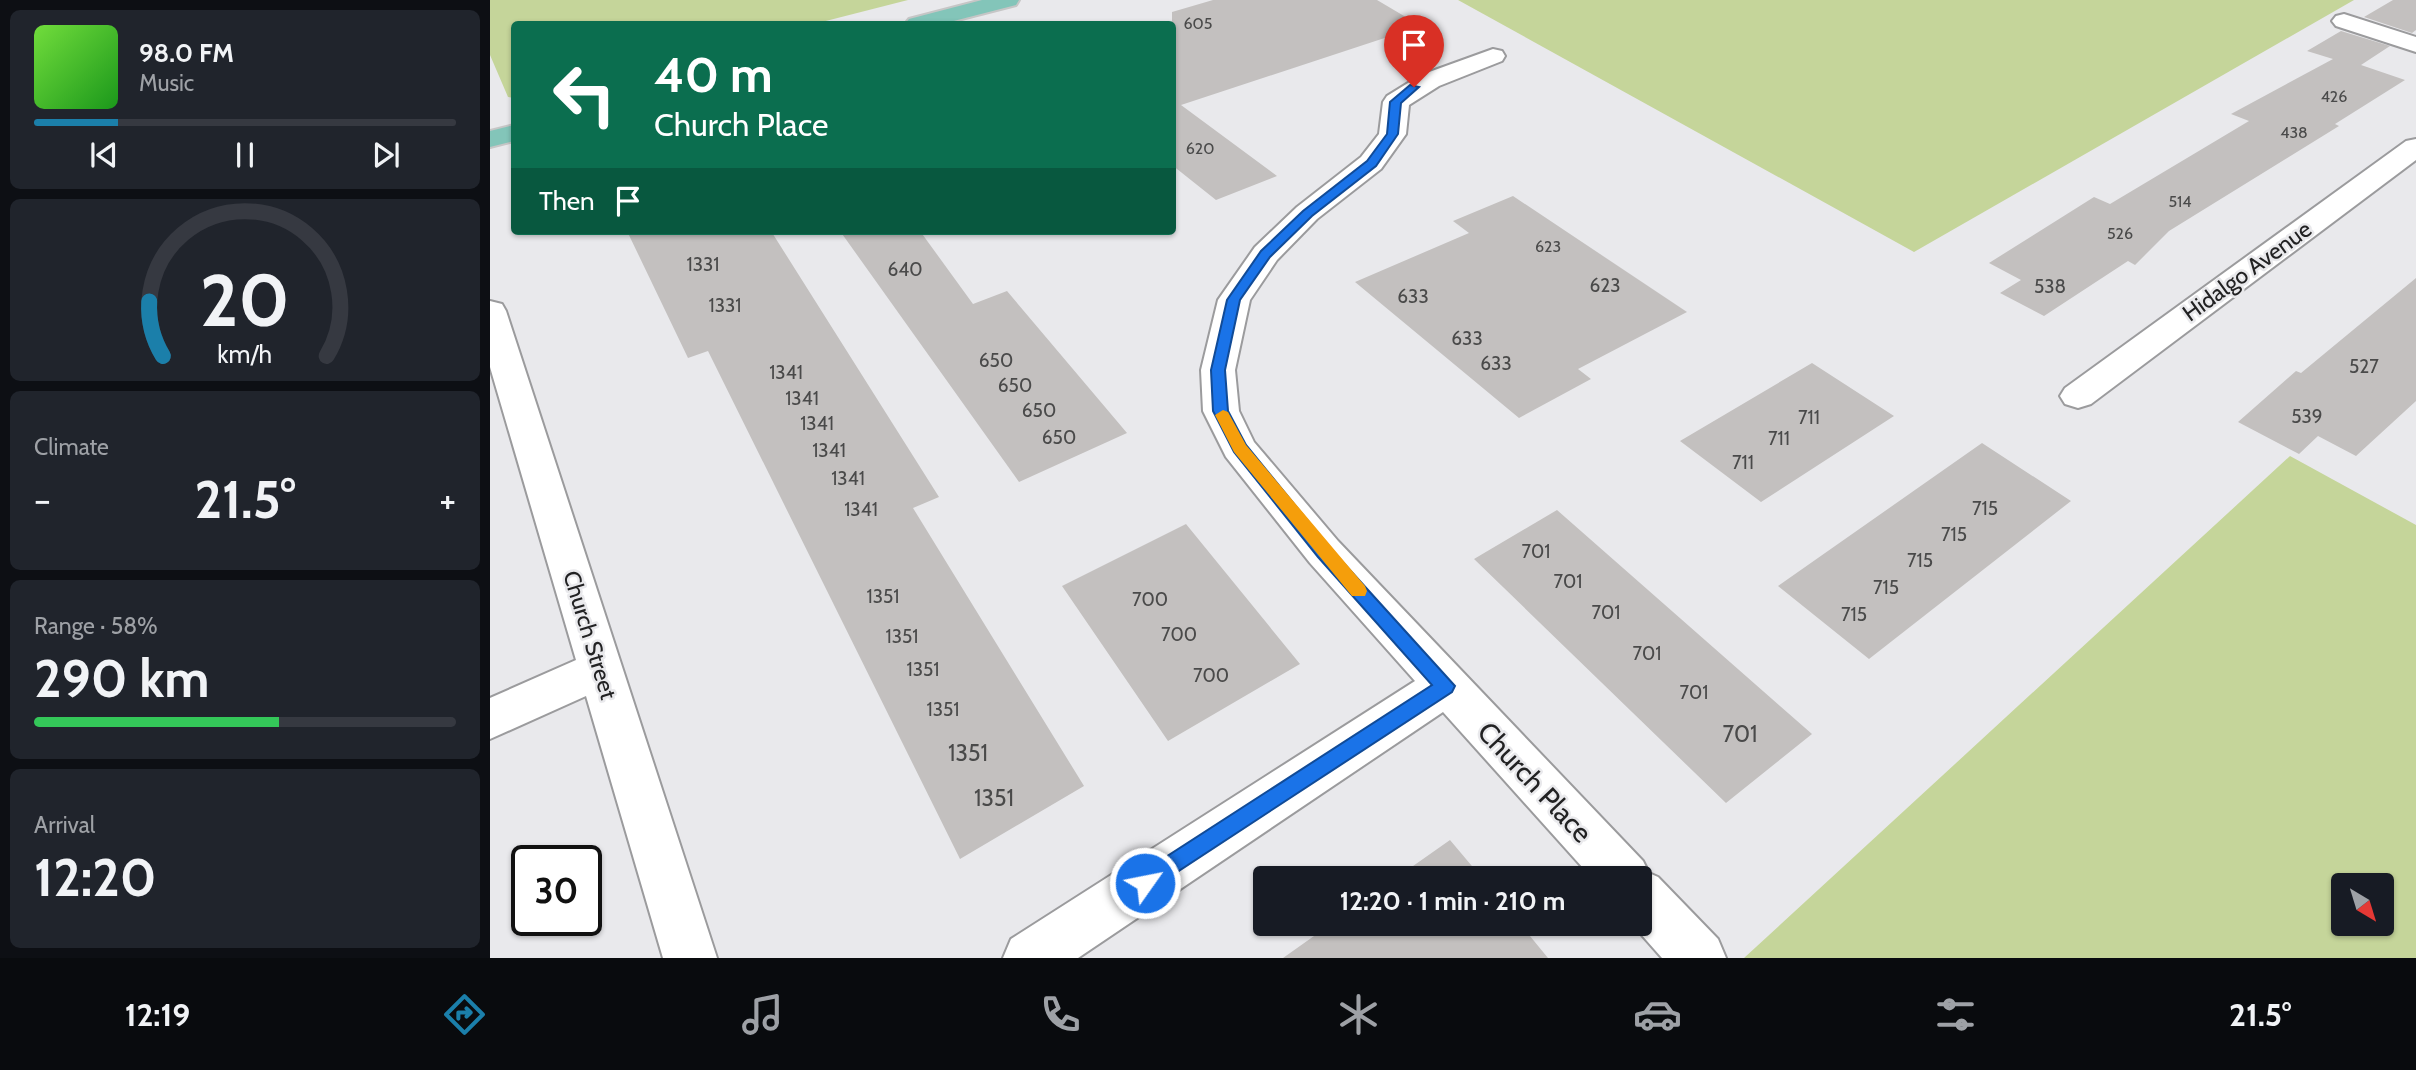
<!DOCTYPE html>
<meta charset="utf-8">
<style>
:root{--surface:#171b24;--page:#20242c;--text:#f1f3f6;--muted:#9ea1a6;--line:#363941;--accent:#1b7faa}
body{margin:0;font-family:Cabin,sans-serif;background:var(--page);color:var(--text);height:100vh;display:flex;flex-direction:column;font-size:26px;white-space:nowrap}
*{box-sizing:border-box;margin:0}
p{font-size:23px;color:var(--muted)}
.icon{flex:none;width:38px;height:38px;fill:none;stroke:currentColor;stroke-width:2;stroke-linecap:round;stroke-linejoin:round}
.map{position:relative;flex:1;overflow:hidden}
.side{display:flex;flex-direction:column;gap:10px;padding:10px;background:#0d0f14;width:490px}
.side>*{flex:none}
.guide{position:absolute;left:21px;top:21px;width:665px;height:214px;border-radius:7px;box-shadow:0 2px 5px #0004;background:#0b6e4f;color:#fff;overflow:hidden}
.needle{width:46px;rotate:142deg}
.controls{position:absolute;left:1841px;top:873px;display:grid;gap:14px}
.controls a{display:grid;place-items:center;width:63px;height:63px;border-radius:7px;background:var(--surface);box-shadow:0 2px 5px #0004;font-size:35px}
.speed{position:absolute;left:21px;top:845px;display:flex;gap:14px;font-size:35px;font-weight:700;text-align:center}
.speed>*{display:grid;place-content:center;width:91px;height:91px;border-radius:50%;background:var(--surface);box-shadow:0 2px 5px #0004;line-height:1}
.speed .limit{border:4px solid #111;border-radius:10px;background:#fff;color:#111}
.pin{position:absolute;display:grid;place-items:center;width:60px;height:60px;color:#fff;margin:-72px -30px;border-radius:50% 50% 50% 0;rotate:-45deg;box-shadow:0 0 7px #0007}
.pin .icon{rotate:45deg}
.me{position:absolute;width:77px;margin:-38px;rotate:57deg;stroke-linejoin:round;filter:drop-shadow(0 0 5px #0008)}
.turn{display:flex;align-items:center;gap:24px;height:147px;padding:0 28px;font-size:32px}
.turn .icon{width:91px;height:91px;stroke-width:2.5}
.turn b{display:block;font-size:49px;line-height:60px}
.then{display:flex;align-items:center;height:66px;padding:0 28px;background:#0003;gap:14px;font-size:26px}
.big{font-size:52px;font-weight:700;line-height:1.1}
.side .tile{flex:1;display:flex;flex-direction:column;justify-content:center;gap:10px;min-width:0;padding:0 24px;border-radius:10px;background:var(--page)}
.side .dial{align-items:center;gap:0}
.dial svg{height:182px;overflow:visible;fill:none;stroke:var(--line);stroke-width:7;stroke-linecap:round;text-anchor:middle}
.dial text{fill:var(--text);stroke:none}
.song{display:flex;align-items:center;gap:21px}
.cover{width:84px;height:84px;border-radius:10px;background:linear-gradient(135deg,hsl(100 70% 55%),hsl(120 70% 35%))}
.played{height:7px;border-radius:4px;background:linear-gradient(90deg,var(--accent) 20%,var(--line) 20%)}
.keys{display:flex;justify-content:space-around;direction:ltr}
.heat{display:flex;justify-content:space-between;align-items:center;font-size:38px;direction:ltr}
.charge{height:10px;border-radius:5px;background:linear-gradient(90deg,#34c759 58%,var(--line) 0)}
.trip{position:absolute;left:763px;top:866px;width:399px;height:70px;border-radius:7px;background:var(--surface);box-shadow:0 2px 5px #0004;font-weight:700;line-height:70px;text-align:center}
.tab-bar{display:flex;height:112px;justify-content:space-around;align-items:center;background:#090b0e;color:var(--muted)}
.tab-bar .icon{width:49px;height:49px}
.tab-bar .on{color:var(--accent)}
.tab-bar b{font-size:32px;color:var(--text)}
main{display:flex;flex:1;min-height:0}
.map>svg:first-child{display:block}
.green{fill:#c5d59a;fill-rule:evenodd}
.building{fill:#c3c0bf}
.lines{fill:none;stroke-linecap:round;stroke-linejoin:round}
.minor-casing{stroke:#9b9b9d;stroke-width:4}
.major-casing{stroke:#c6c6c6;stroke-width:4}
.minor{fill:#fff;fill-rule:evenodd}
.major{fill:#83c5b9;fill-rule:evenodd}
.route{fill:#1a73e8;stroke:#114b97;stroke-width:2}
.slow{fill:#f59e0b}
.labels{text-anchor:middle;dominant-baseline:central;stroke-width:5;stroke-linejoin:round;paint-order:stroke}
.far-number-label{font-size:16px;fill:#4a4a4a}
.number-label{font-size:19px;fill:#4a4a4a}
.street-label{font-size:23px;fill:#222223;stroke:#e9e9ec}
.near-number-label{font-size:23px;fill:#4a4a4a}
.near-street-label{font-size:28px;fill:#222223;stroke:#e9e9ec}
</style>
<main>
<section class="side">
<div class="tile">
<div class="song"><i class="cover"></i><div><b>98.0 FM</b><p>Music</p></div></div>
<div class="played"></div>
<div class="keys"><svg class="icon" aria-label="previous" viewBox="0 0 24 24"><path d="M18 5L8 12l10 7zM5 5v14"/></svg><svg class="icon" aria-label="pause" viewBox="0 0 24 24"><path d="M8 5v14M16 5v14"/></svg><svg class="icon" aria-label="next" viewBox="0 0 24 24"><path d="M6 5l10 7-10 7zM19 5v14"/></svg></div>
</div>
<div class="tile dial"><svg viewBox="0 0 100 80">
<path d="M14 69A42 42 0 1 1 86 69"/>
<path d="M14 69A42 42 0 0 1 8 45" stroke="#1b7faa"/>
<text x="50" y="56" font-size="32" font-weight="700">20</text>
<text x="50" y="72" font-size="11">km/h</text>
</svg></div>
<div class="tile"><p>Climate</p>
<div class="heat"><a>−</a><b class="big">21.5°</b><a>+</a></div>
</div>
<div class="tile"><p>Range · 58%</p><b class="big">290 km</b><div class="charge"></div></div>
<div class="tile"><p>Arrival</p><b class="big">12:20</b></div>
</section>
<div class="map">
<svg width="1926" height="958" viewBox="0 0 1926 958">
<rect width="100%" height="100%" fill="#e9e9ec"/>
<path class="green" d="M0,0H418L324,24H24V98L18,97L0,55Z
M968,0H1864L1424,252Z
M1800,456L1926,525V958H1254ZM1853,886H1892V924H1853Z"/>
<path class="building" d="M723,0H887L931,26L691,105L787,176L726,200L682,165V12Z
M1903,0H1926V30L1922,33L1874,17Z
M1851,31L1900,46L1871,65L1915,80L1845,124L1849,126L1679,231L1645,265L1638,261L1554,316L1510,293L1531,280L1499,263L1604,197L1620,204L1759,121L1741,114L1843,59L1817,51Z
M1023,196L1197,312L1088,369L1101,379L1029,418L865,282L979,233L963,221Z
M137,231H281L449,497L423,508L594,786L470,859L218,351L198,358Z
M350,231H430L483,304L517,291L637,433L529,482Z
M1926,278V401L1866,456L1828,436L1809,454L1748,422L1806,371L1811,373Z
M1322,363L1404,416L1271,502L1190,441Z
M1492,443L1581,501L1379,659L1288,586Z
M1067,510L1322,734L1236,803L984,559Z
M696,524L810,664L678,741L572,586Z
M960,840L992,878H906Z
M841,924H1030L1058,958H793Z"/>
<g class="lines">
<g class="minor-casing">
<path id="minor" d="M1854,14L1926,37V52L1846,26L1842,21L1846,16Z
M1003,49L1012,51L1015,56L1012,61L949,86L919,105L916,134L891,169L827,219L787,260L760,300L745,370L749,411L764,442L848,541L1153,861L1159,873L1168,877L1228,939L1236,958H1172L1142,924H1150V878H1102L953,712L588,958H513L521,939L925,681L820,563L736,457L713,411L711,370L728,300L765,247L807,207L871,157L889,134L893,102L897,96L931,75Z
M1926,139V160L1601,404L1588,408L1575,404L1570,396L1575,388L1916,141Z
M0,301L12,304L16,311L227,958H173L96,696L0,739V698L86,660L0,367Z"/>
</g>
<g class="major-casing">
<path id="major" d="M492,0H529L526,5L452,24H415L419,19Z
M24,125V141L0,147V131Z"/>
</g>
<use href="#minor" class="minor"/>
<use href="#major" class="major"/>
</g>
<path class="route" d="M920,85L929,87L911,103L908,134L886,166L822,216L780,257L750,300L735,370L738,411L756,445L840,548L965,686L962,692L655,893L648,890L644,883L648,875L942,685L828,557L744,452L723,411L721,370L737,300L771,251L813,211L877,161L897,134L900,102Z"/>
<path class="slow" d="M733,410L738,412L756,445L875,586L877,591L875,596H862L744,452L725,415Z"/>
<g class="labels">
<g class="far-number-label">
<text x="708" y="23">605</text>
<text x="1844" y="96">426</text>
<text x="1804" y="132">438</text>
<text x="710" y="148">620</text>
<text x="1690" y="201">514</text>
<text x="1630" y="233">526</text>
<text x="1058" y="246">623</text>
</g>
<g class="number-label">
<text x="213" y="264">1331</text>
<text x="415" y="269">640</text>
<text x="1115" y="285">623</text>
<text x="1560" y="286">538</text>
<text x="923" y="296">633</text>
<text x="235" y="305">1331</text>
<text x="977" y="338">633</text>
<text x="506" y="360">650</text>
<text x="1006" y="363">633</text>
<text x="1874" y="366">527</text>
<text x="296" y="372">1341</text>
<text x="525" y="385">650</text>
<text x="312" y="398">1341</text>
<text x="549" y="410">650</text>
<text x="1817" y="416">539</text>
<text x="1319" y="417">711</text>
<text x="327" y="423">1341</text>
<text x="569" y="437">650</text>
<text x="1289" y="438">711</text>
<text x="339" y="450">1341</text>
<text x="1253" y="462">711</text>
<text x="358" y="478">1341</text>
<text x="1495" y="508">715</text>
<text x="371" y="509">1341</text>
<text x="1464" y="534">715</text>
<text x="1046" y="551">701</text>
<text x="1430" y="560">715</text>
<text x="1078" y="581">701</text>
<text x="1396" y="587">715</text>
<text x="393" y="596">1351</text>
<text x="660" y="599">700</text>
<text x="1116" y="612">701</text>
<text x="1364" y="614">715</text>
<text x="689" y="634">700</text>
<text x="412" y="636">1351</text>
<text x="1157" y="653">701</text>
<text x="433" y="669">1351</text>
<text x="721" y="675">700</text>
<text x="1204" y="692">701</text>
<text x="453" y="709">1351</text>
</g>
<g class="street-label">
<text transform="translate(1757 271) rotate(-36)">Hidalgo Avenue</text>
<text transform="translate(100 635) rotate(73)">Church Street</text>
</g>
<g class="near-number-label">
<text x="1250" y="734">701</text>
<text x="478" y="753">1351</text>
<text x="504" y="798">1351</text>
</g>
<g class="near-street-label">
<text transform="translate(1045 782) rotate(47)">Church Place</text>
</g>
</g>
</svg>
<div class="controls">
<a><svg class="needle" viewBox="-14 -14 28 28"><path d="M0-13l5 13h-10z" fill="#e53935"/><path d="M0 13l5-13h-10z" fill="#9ea1a6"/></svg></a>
</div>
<div class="speed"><div class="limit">30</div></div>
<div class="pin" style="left:924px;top:87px;background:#d93025"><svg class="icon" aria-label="arrive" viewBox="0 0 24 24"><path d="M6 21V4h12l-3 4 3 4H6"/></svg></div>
<svg class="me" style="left:655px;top:883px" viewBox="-20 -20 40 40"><circle r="17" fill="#1a73e8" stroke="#fff" stroke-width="3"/><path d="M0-11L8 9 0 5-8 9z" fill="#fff"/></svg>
<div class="trip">12:20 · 1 min · 210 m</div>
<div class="guide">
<div class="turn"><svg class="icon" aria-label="left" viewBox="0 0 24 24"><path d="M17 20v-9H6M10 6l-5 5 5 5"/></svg><div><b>40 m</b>Church Place</div></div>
<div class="then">Then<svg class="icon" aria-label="arrive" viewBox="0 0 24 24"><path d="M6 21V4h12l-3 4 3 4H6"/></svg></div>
</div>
</div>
</main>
<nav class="tab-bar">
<b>12:19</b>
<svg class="icon on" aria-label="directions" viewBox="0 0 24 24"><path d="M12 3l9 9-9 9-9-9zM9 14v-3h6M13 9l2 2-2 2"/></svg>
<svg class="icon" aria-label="music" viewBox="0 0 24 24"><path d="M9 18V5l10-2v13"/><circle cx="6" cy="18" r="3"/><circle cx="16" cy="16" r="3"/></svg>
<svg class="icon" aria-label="phone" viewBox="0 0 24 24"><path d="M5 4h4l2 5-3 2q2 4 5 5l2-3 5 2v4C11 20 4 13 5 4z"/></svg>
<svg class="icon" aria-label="climate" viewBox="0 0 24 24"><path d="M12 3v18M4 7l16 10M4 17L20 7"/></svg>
<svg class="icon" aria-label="car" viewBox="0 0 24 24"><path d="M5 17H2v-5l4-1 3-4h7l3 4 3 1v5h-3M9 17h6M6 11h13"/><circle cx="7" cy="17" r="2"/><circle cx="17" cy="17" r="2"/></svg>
<svg class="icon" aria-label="filters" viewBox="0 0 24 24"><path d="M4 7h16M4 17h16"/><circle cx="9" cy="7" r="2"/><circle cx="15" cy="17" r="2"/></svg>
<b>21.5°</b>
</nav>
